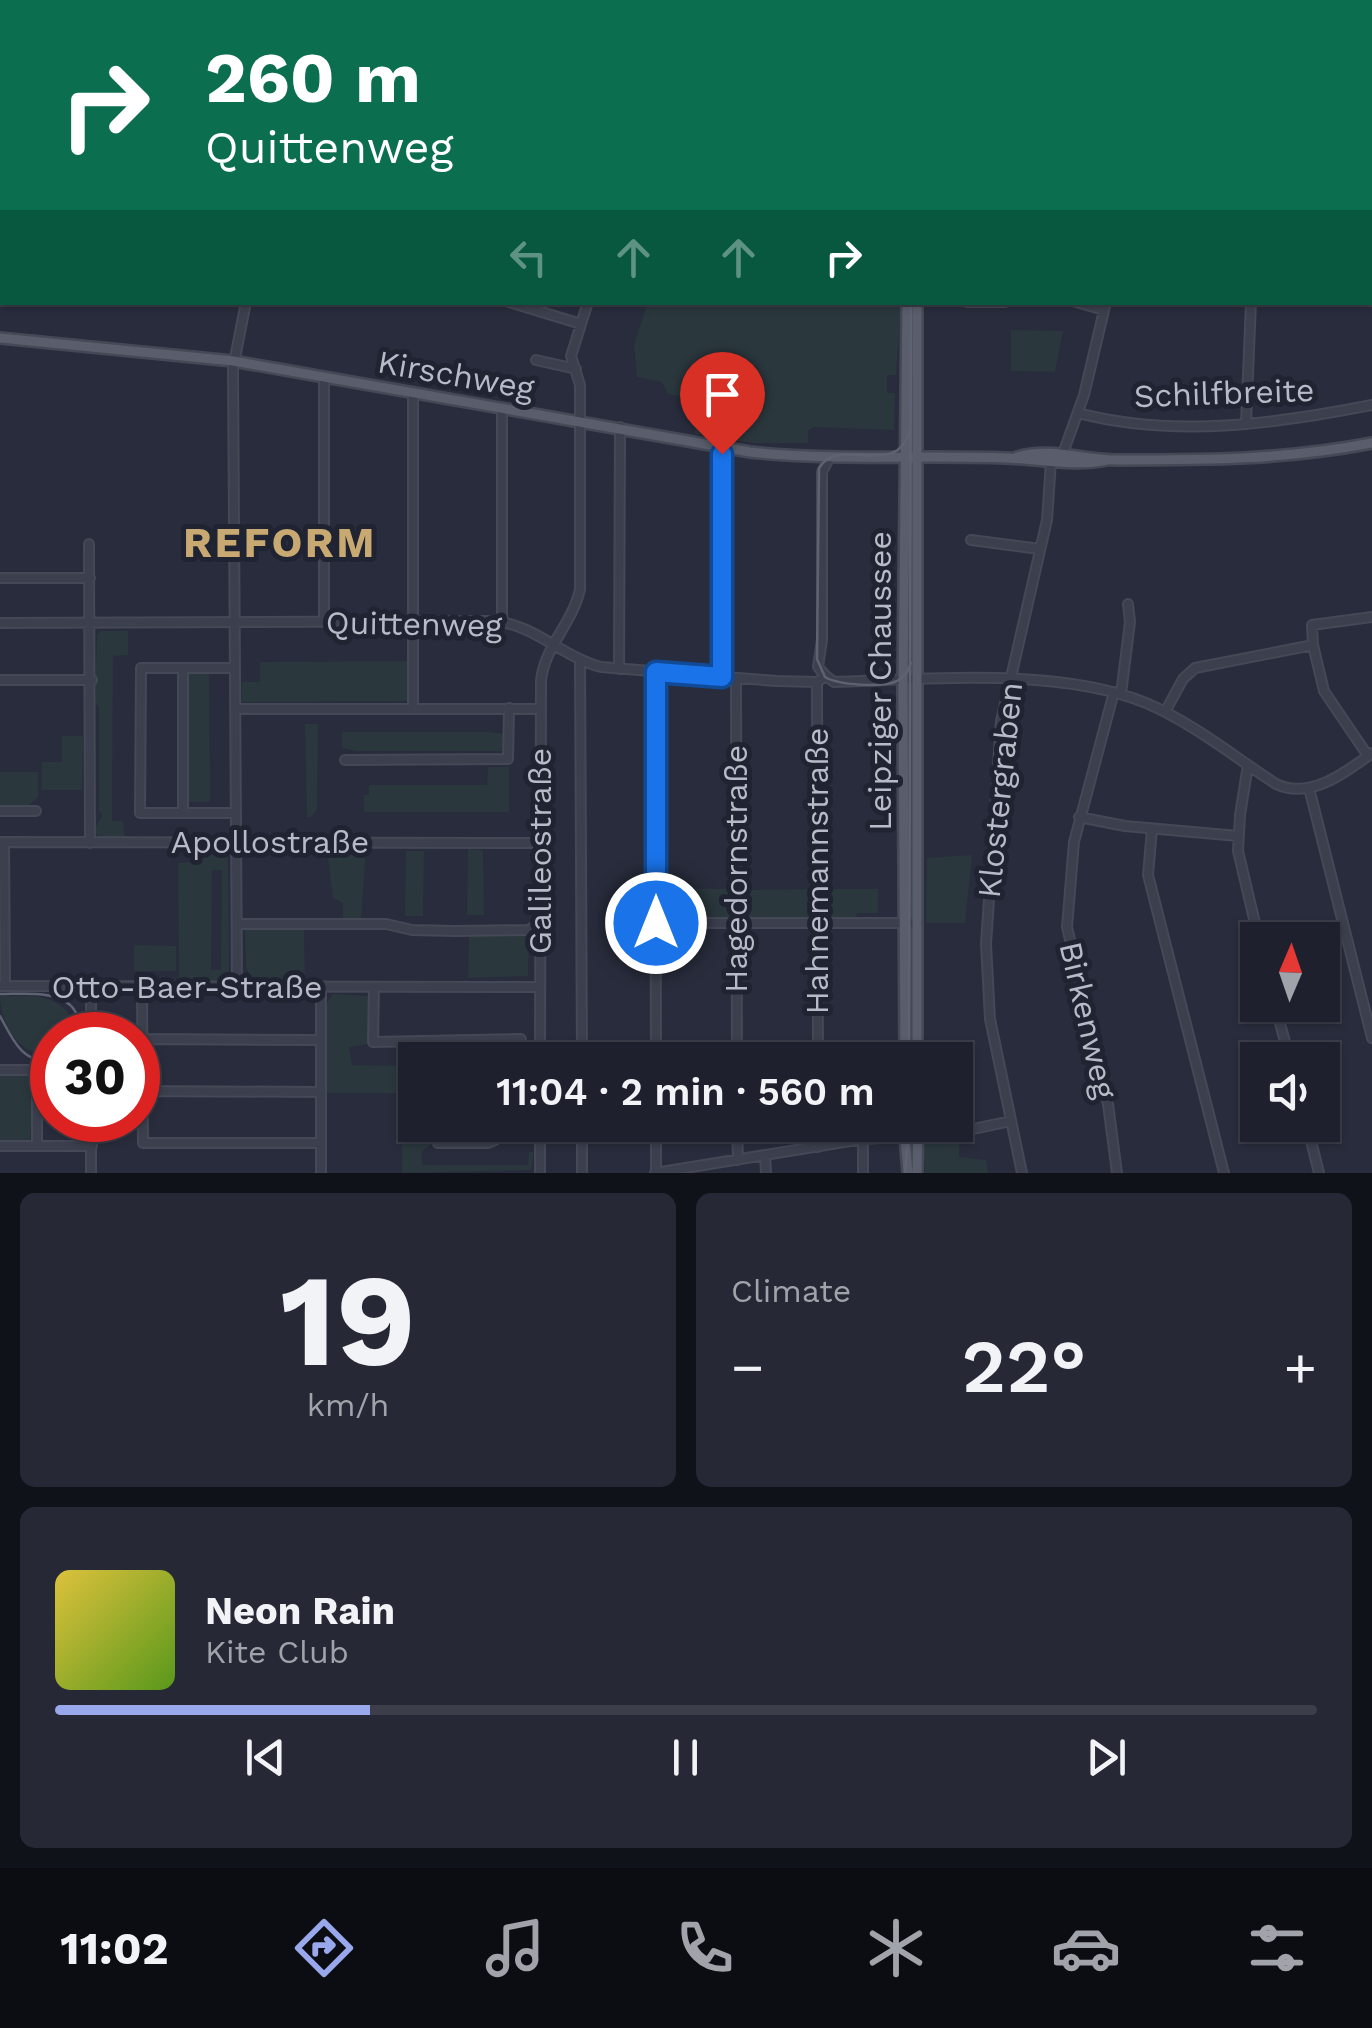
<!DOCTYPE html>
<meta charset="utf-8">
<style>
:root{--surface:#1e212d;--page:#262935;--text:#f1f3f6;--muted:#a1a3aa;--line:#3c3e49;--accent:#99a8eb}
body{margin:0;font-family:"Work Sans",sans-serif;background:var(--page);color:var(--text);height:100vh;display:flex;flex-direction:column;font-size:38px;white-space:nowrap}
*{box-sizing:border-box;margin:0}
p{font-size:32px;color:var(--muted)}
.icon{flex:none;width:55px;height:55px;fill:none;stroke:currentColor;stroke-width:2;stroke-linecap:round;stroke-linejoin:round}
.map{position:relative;height:1173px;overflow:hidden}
.details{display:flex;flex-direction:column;gap:20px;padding:20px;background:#101219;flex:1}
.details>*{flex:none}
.guide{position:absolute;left:0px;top:0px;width:1372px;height:305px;box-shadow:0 2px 8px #0004,0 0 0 2px var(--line);background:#0b6e4f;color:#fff;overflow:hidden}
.needle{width:65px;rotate:2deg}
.tools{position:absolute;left:1240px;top:922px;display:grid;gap:20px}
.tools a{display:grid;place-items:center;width:100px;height:100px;border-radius:0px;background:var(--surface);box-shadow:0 2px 8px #0004,0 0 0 2px var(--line);font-size:50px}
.speed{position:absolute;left:30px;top:1012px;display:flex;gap:20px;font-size:50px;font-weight:700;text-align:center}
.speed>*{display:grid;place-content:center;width:130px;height:130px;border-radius:50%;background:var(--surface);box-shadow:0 2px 8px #0004,0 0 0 2px var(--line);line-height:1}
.speed .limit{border:15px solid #d22;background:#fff;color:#111}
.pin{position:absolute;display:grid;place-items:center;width:85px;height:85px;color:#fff;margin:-102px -42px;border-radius:50% 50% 50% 0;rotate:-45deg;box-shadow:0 0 10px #0007}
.pin .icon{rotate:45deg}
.me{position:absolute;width:110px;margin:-55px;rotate:0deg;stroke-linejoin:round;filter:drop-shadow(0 0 8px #0008)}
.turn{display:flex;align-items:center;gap:35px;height:210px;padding:0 40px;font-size:45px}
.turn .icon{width:130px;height:130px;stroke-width:2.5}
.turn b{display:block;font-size:70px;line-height:85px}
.lanes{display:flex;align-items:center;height:95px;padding:0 40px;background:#0003;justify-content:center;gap:50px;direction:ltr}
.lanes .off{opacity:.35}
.big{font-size:75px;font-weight:600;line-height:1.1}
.details .card{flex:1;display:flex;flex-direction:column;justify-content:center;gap:15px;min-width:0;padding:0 35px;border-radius:15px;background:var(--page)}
.details .dial{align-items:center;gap:0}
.dial b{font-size:130px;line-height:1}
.song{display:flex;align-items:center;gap:30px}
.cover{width:120px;height:120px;border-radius:15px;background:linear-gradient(135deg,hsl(50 70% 55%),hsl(90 70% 35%))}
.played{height:10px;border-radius:5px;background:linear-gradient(90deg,var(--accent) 25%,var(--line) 25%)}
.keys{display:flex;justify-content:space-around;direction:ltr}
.heat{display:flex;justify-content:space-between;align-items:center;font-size:55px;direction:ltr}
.details .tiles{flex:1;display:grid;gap:20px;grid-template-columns:1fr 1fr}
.card:last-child{grid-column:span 2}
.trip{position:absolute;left:398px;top:1042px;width:575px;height:100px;border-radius:0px;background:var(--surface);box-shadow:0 2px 8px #0004,0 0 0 2px var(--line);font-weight:600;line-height:100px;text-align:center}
.dock{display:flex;height:160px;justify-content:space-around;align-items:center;background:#0c0d12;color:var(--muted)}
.dock .icon{width:70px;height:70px}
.dock .active{color:var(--accent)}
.dock b{font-size:45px;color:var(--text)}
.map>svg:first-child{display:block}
.green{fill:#2a373d;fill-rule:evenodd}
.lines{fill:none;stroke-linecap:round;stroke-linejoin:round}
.minor-casing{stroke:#454856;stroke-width:12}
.major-casing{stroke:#454856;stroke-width:14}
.minor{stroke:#3c3f4d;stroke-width:8}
.major{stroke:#5a5e6c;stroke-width:9}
.tram{stroke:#5e6273;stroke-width:2.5}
.route-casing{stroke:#114b97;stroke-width:25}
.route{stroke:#1a73e8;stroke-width:18}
.labels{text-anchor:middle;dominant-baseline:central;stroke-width:10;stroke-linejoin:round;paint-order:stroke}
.street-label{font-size:32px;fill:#b8bbc7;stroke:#202432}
.district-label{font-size:42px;font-weight:bold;letter-spacing:2.5px;fill:#c8a972;stroke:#202432}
</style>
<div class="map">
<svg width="1372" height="1173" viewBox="0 0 1372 1173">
<rect width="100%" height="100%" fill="#282c3c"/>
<path class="green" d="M648,303H901L896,375H887V393H895L894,430L814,427L808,431V443H754L694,434L702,400L668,394L662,382L637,377L634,344Z
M1011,330L1063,331L1055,372L1011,371Z
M100,631H128V655L113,656L112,821H123L125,837H98C91,825 101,823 102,814L99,812V707L95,703L97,635Z
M407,661L408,701L242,702V682H260V662Z
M188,672H209L210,802H187Z
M305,724H318L317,810L311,817H307Z
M342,732H490L504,734V751H356L342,748Z
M62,736H83L82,790H41L42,762H62Z
M488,767H509V812H364V795H369V785H487Z
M0,772H38V797L28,806L0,805Z
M327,848L366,849L361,918H343V903L333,898Z
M194,849H221L228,855L229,974L223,980L179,981L178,863L193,862ZM212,870H222L221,970H211Z
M468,849L483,850L484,915H467Z
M406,851H424L423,916H405Z
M972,855L965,923H926L927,858Z
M659,888L734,889L733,916L730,918H663L659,916Z
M812,889L810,918H743L740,890Z
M821,889H878V913H857L856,918H824L821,916Z
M245,927L304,930L305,980H253L246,969Z
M469,935H529L528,976L468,978Z
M134,945L176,946V971H134Z
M333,994L368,996V1044L349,1047L352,1065L408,1066L410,1093H326L327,1003Z
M0,996C26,996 53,992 70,1015L72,1035H52V1055C20,1057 0,1025 0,996Z
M0,1072H25L34,1078L30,1140L0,1141Z
M412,1097H415V1125H430V1145L422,1151V1165H528L529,1152H534L531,1170L402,1173V1105Z
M941,1134L959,1135V1157L986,1160L988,1173H925V1140Z"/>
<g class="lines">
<g class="minor-casing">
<path id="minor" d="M366,0L370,2
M840,0L844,2
M1086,0L1087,2
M288,2L289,0
M418,2V0
M542,2V0
M657,2L658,0
M764,2L765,0
M1129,2L1130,0
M1171,2V0
M1370,87H1372
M1370,143H1372
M1370,161H1372
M0,245H2
M1370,257H1372
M509,302L581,324
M967,302H1005
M1076,302L1104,310
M536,360L576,369
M324,377V622
M413,394V708
M1078,413C1174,438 1276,424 1372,405
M1246,423L1251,302
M1062,456L1084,395L1106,302
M971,540L1040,549
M89,544L90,843
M0,578H90
M502,622V410
M0,623L496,621C536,626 563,657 601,667L776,681L817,682L826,676
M1313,645L1324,691L1368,756
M580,660L582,1060
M619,669L620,427
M655,672L656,1060
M826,676L834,682C927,679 1060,667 1146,703C1193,723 1233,756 1276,784C1310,800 1345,773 1372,753
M826,676L818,667L822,640V472L830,457
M721,677L722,447
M736,678L737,1060
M0,680H92
M817,682L818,1060
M1114,692L1074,842L1067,927L1108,1104L1117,1173
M1121,694L1130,622L1128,604
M236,709H540
M1165,712L1183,679L1195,668L1313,645L1312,625L1372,617
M345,760L508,759L509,708
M1248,765L1240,815L1238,851L1259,940
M1309,788L1372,1038
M0,811H36
M183,813V668
M235,813H140L141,668H235
M1079,817L1125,826L1238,836
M1152,829L1148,875L1224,1173
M0,842L540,843
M4,842L5,986
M656,923H918
M237,924H386L412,930L454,931L529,930L539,923
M0,986L540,987
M237,986L233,368L246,302
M321,986V1173
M142,987L143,1143H321
M374,987L373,1042L521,1039
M91,988V1035
M1275,1005L1290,1060
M142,1039L321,1040
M540,1060L541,681C544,647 573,623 580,589V385L571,356L588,302
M0,1070H29L37,1075V1146
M143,1091L321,1092
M436,1125L438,1143H488L495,1140
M582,1125V1173
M656,1125V1173
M737,1125L738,1160
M818,1125V1147
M1307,1125L1319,1173
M959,1132L1011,1121
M863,1139V1173
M0,1146H92
M765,1155L766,1173
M91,1173V1120
M540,1173V1125
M655,1173L863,1139L917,1136
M1022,1173L990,1019L986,944L1001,721L1047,520L1051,461"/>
</g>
<g class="major-casing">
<path id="major" d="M905,0V2
M920,2V0
M0,338L233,361L750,452C835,461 921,455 1006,458C1039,459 1074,467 1107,460
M1017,457C1049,447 1084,460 1117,460C1207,460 1283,460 1372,443
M905,1060L903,691L907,302
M917,1060V302
M904,1125L908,1173
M917,1173L918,1125"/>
</g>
<use href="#minor" class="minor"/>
<use href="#major" class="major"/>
<path class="tram" d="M912,2V0
M910,429C898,481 840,434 819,468L817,659L825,677C838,685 882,688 897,681C905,677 908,671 911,663
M0,994C32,994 84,987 79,1035
M0,1016C12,1038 22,1064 52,1061
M909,1060L911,302
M905,1173L909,1125"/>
</g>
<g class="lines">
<g class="route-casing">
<path id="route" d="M656,923V672L722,677V454"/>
</g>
<use href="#route" class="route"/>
</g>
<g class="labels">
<g class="street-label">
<text transform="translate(456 375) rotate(10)">Kirschweg</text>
<text transform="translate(1224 393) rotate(-2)">Schilfbreite</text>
<text transform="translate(414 624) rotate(1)">Quittenweg</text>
<text transform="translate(880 681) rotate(-90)">Leipziger Chaussee</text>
<text transform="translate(1000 790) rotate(-84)">Klostergraben</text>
<text x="270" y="842">Apollostraße</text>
<text transform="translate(540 851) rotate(-90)">Galileostraße</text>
<text transform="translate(736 869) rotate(-90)">Hagedornstraße</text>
<text transform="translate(817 871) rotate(-90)">Hahnemannstraße</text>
<text x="187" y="987">Otto-Baer-Straße</text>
<text transform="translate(1088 1020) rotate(77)">Birkenweg</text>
</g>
<g class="district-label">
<text x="280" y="542">REFORM</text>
</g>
</g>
</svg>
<div class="tools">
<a><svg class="needle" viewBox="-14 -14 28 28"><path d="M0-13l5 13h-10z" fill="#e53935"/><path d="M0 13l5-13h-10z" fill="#a1a3aa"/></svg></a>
<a><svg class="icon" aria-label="sound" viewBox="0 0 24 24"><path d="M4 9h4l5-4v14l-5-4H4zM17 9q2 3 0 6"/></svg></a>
</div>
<div class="speed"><div class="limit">30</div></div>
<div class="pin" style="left:722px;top:454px;background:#d93025"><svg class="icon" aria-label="arrive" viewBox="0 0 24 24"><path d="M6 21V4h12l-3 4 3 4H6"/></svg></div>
<svg class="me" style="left:656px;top:923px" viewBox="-20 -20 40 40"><circle r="17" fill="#1a73e8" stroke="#fff" stroke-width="3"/><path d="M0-11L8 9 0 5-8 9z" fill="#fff"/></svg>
<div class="trip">11:04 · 2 min · 560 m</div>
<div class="guide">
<div class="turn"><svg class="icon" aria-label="right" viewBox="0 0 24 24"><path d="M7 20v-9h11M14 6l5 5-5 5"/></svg><div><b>260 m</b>Quittenweg</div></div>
<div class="lanes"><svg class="icon off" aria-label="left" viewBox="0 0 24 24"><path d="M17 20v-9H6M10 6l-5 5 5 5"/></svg><svg class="icon off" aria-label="ahead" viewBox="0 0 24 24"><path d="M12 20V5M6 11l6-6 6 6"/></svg><svg class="icon off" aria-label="ahead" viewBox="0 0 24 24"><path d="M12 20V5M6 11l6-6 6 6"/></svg><svg class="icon" aria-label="right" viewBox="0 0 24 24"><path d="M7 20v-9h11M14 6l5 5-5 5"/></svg></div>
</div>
</div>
<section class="details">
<div class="tiles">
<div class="card dial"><b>19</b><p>km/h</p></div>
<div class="card"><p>Climate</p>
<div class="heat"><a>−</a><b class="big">22°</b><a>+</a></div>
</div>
<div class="card">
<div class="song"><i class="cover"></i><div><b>Neon Rain</b><p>Kite Club</p></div></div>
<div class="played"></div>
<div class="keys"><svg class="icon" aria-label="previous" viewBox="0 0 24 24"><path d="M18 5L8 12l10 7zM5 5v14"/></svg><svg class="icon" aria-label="pause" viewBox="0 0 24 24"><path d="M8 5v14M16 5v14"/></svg><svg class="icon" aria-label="next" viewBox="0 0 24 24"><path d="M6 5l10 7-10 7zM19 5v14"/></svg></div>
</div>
</div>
</section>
<nav class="dock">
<b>11:02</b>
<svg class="icon active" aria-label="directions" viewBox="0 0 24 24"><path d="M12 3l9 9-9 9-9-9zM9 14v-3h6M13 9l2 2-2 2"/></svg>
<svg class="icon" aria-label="music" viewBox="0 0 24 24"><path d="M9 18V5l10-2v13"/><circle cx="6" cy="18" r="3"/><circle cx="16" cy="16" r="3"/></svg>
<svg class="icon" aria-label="phone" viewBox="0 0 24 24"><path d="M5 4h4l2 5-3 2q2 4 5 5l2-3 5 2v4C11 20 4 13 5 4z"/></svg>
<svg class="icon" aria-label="climate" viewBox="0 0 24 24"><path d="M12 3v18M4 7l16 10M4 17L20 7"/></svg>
<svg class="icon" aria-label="car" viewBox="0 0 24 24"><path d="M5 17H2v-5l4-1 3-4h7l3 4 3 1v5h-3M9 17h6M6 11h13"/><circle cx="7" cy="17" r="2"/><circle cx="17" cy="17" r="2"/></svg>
<svg class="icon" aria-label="filters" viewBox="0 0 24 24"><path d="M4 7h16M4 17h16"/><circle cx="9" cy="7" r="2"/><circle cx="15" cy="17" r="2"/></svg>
</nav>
